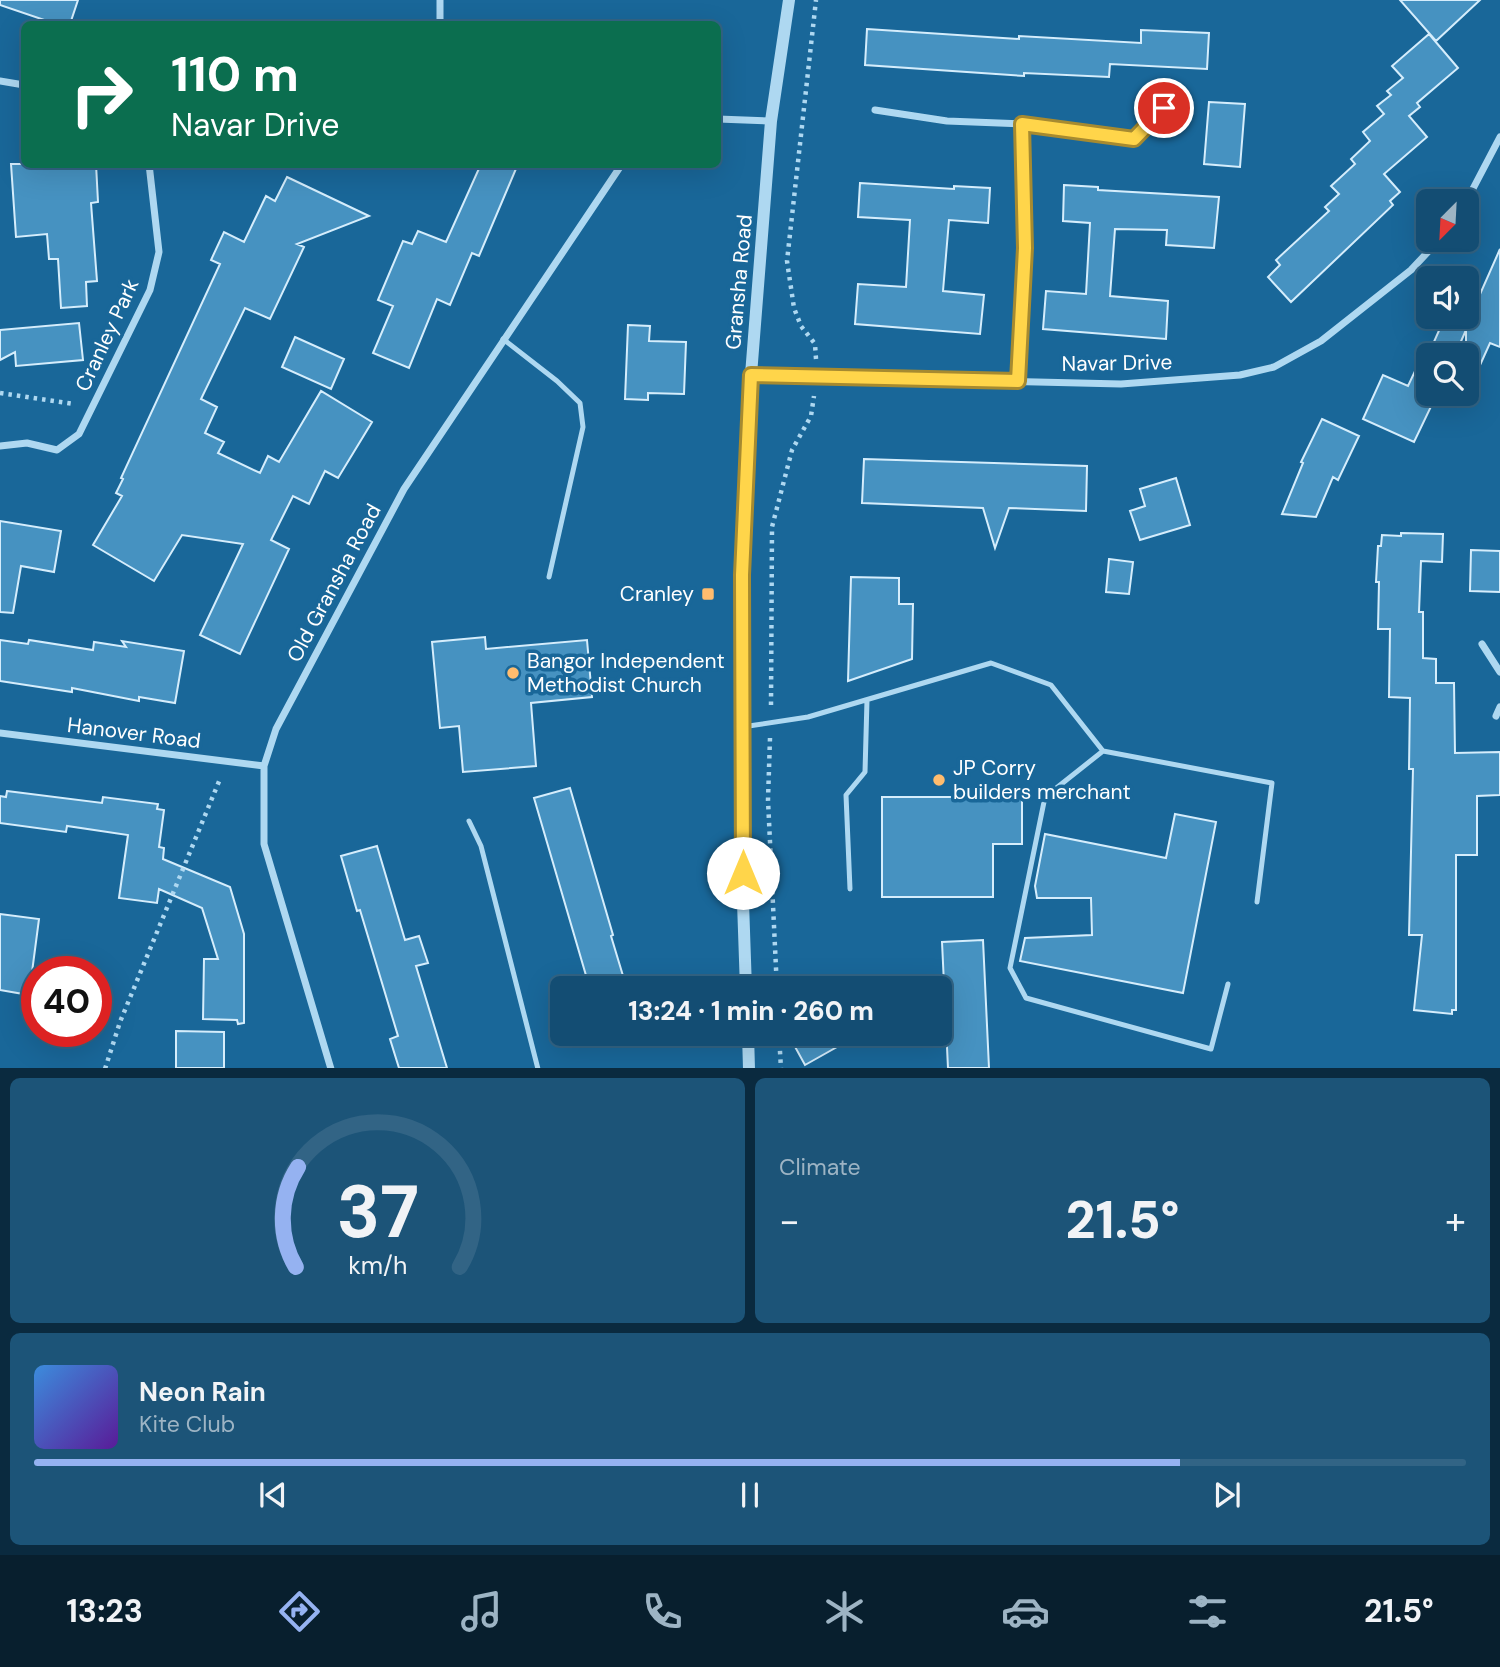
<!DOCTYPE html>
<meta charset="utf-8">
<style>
:root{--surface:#134d73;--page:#1c5478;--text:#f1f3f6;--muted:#9db4c4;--line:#326485;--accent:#95b2f1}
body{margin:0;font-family:"DM Sans",sans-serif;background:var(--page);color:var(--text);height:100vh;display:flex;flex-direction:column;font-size:26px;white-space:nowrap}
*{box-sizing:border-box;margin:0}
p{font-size:23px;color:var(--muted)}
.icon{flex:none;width:38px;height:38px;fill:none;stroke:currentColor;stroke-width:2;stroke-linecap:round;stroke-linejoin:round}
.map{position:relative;height:1068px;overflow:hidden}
.drawer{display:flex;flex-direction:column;gap:10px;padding:10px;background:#0a2a3f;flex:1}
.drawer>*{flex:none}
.top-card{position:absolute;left:21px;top:21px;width:700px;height:147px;border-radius:10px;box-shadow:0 7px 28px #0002,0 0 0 2px var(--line);background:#0b6e4f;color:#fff;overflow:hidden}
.needle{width:46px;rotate:204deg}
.controls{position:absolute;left:1416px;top:189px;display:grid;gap:14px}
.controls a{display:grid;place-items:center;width:63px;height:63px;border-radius:10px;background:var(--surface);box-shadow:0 7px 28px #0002,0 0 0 2px var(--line);font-size:35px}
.speed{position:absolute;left:21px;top:956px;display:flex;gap:14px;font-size:35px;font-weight:700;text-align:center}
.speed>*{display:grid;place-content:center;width:91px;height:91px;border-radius:50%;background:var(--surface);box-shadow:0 7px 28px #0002,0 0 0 2px var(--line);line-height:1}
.speed .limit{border:10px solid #d22;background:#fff;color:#111}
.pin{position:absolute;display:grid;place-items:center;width:60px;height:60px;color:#fff;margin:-30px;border:4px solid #fff;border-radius:50%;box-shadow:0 2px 7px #0007}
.me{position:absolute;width:77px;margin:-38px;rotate:0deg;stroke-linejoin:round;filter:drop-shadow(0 0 5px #0008)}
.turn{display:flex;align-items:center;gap:24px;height:147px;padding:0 35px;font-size:32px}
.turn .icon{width:91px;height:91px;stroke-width:2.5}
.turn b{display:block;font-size:49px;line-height:60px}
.big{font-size:52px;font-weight:800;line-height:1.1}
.drawer .tile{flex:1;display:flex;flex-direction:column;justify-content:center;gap:10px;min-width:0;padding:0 24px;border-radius:10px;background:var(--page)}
.drawer .dial{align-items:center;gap:0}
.dial svg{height:182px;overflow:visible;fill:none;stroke:var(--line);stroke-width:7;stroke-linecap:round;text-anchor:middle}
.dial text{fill:var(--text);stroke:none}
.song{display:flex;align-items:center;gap:21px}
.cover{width:84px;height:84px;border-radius:10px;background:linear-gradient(135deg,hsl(210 70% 55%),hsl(270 70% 35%))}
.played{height:7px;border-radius:4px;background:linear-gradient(90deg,var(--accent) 80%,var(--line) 80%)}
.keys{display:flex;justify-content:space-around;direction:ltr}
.heat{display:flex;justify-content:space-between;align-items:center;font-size:38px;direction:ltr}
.drawer .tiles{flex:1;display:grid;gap:10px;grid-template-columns:1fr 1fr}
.tile:last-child{grid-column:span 2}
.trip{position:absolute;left:550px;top:976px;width:402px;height:70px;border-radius:10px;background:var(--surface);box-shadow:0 7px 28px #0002,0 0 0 2px var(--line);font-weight:800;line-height:70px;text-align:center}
.dock{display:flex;height:112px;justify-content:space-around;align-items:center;background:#081f2e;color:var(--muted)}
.dock .icon{width:49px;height:49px}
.dock .active{color:var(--accent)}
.dock b{font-size:32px;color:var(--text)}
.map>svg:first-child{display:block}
.building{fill:#4692c1;stroke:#d5edfc;stroke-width:2}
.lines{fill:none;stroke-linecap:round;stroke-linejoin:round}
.path{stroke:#aed8f1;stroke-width:4.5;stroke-dasharray:3.5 5;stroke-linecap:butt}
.service{stroke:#aed8f1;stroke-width:5}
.minor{stroke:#aed8f1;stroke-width:7}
.tertiary{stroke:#aed8f1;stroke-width:12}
.route-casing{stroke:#a68a30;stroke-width:18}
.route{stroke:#ffd54a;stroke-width:12}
.poi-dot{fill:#ffbc6e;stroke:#196799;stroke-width:2.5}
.labels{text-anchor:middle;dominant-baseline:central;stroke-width:7;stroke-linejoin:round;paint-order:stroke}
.street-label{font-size:21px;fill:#fff;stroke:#196799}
.poi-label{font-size:21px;fill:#fff;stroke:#196799;text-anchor:start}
</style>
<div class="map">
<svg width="1500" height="1069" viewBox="0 0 1500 1069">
<rect width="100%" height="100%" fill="#196799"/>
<path class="building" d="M0,0H78L70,24H56L0,5Z
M1400,0H1480L1436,41Z
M867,29L1019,39V36L1141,43V30L1209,33L1207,69L1110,64L1109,77L1024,73V76L865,65Z
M1429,34L1458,68L1417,103L1420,107L1409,116L1427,137L1384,174L1400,192L1390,201L1393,205L1291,302L1268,277L1280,265L1276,260L1329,211L1325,207L1339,194L1331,186L1355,164L1351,159L1370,141L1363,132L1384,114L1377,106L1391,95L1387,91L1403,78L1392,66Z
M1209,102L1245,104L1240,167L1204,164Z
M11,164H96L98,202L91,203L97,281L86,282L87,306L61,308L58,259H49L47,234L16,237Z
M481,164H518L479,256L472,253L450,305L437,299L409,368L373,353L393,306L378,300L403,241L412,244L418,231L446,242Z
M287,177L369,216L297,244L304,247L270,319L245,308L201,399L217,407L205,433L224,442L218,453L260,473L268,456L279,462L321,391L372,422L338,478L325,471L309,504L293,496L271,540L289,549L240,654L200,635L243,544L182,535L154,581L93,545L122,496L116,493L123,479L121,478L220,264L211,260L224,232L244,242L266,196L275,201Z
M860,183L954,189V186L990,188L988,223L949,220L943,291L984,295L980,334L855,324L858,284L906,287L910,220L858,217Z
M1064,185L1098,187V190L1219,197L1214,248L1166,245L1167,230L1115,229L1110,296L1168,301L1166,339L1043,329L1046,291L1086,294L1090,223L1063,221Z
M1500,249V347L1490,343L1466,396V330L1455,355H1428V394H1437L1414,442L1363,419L1383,375L1408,386L1416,369L1421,371L1445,317L1466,326Z
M79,323L83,360L16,366L15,352L0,360V330Z
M628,325L650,326L649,341L686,342L684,394L648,393V400L625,399Z
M295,337L344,359L331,389L282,367Z
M1322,419L1359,436L1338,480L1333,477L1316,517L1282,514L1303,463L1301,462Z
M864,459L1087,466L1086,511L1009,508L995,548L983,508L862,503Z
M1176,478L1190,525L1140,540L1130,511L1145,506L1140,489Z
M0,521L61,531L54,572L21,566L13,613L0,612Z
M1401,533L1443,534L1442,562L1421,561L1419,612H1423V658L1436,659V683H1454L1455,753L1500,752V795L1477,796V855H1456V1010H1452V1014L1414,1010L1422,935H1409L1413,769H1409L1410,698L1389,697L1390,629H1378L1379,582H1376L1378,546H1381L1382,535L1401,536Z
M1471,550L1500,551V592L1470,591Z
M1109,559L1133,562L1129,594L1106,592Z
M851,577L899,578V604H913L912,659L848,681Z
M485,637L486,649L587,640L592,697L531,703L536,766L463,772L459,726L440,728L432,642Z
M0,640L28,644L29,640L93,650L94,642L126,647L122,641L184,651L175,703L139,697V701L72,688V692L0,681Z
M570,788L613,935L611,936L627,989H590L534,798Z
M7,791L102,803L103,797L158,804L157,809L164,810L159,847L164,848L163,859L230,887L244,934V1023L238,1024L237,1020L203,1019L204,959H218L202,908L159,889L157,903L119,898L128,835L67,826L66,832L0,823V796L6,797Z
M882,797H1022V844H993V897H882Z
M1175,814L1216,822L1183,993L1020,961L1025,938L1092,935L1091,898H1037L1035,886L1045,834L1166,858Z
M377,846L405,940L419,936L428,963L416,966L447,1068H399L390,1039L398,1036L360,910L357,911L341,856Z
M0,914L39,919L29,995L0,990Z
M983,940L989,1068H948L942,942Z
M176,1031L224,1032V1068H176Z
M788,1034H860L805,1065Z"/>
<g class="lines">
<path class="path" d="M816,359L815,344L801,326L794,308L787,261L816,0
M0,393L74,404
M771,705L772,527L792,450L811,416L814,396
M770,738L768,800L777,989
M779,1034L781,1069
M105,1069L120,1022L220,779"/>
<path class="service" d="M503,339L557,381L580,403L583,427L549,577
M742,727L808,717L991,663L1051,685L1103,751L1272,783L1257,902
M1103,751L1045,797L1010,968L1026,998L1211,1049L1228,984
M469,821L481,846L538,1069
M850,889L846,795L865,772L867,700"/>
<path class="minor" d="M440,24V0
M0,81L24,85
M875,110L947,121L1022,124L1134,139L1164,108
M718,119L771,121
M1466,202L1500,137
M751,375L1121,384L1240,375L1274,367L1321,341L1411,270L1439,240
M1018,381L1025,248L1022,124
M0,446L27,443L57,450L79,434L150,290L159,252L149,164
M1482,644L1500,672
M1496,716L1500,707
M0,733L264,766
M331,1069L264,844V766L276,729L404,489L622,164"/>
<path class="tertiary" d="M746,989L742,873L744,539L751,375L771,121L789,0
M748,1034L749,1069"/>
</g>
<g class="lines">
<g class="route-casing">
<path id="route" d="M743,873L742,575L751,375L1018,381L1025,248L1022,124L1134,139L1164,108"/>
</g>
<use href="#route" class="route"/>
</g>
<g class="poi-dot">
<rect x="701" y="587" width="14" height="14" rx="3.5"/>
<circle cx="513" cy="673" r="7"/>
<circle cx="939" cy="780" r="7"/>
</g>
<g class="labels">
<g class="street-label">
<text transform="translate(739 282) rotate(-85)">Gransha Road</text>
<text transform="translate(107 335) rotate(-65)">Cranley Park</text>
<text transform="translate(1117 363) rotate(-1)">Navar Drive</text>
<text transform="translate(334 583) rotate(-62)">Old Gransha Road</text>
<text transform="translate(134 733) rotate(7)">Hanover Road</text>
</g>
<g class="poi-label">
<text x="694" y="594" text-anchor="end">Cranley</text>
<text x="527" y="661">Bangor Independent<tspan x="527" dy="24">Methodist Church</tspan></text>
<text x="953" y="768">JP Corry<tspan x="953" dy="24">builders merchant</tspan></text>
</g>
</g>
</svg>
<div class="controls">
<a><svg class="needle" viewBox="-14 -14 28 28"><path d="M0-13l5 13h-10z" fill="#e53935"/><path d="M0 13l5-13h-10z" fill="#9db4c4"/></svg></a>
<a><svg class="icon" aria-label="sound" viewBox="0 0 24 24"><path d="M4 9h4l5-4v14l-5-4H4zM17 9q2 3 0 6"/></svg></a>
<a><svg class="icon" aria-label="search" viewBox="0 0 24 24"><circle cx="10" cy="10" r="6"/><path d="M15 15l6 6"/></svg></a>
</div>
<div class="speed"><div class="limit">40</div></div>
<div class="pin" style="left:1164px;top:108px;background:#d93025"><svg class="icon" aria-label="arrive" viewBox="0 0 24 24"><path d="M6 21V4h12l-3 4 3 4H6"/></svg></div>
<svg class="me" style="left:743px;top:873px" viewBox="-20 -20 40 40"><circle r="19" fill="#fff"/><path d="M0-13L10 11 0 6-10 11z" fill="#ffd54a"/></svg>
<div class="trip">13:24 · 1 min · 260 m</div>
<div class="top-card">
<div class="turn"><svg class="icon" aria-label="right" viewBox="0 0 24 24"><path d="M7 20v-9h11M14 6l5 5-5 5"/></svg><div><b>110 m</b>Navar Drive</div></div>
</div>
</div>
<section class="drawer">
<div class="tiles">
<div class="tile dial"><svg viewBox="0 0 100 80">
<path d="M14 69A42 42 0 1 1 86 69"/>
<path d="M14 69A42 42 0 0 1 15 25" stroke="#95b2f1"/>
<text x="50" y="56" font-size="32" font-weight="700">37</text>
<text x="50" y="72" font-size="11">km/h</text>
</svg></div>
<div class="tile"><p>Climate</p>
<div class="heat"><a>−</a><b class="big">21.5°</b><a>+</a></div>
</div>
<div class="tile">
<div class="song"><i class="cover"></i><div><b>Neon Rain</b><p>Kite Club</p></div></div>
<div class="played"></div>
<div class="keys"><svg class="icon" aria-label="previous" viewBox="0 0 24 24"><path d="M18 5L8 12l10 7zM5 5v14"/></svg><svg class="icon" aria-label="pause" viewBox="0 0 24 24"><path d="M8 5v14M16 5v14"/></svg><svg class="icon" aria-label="next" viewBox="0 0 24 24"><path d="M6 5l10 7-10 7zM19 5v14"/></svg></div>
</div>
</div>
</section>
<nav class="dock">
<b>13:23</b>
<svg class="icon active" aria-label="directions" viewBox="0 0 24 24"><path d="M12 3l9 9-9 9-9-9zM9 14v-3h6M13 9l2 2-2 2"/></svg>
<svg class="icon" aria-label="music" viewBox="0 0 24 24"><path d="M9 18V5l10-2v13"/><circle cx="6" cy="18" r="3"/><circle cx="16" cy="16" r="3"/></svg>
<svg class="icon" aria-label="phone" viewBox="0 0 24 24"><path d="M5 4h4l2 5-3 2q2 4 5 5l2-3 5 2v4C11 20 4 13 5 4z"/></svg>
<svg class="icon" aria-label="climate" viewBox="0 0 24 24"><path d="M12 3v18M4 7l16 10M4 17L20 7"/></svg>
<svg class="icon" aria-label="car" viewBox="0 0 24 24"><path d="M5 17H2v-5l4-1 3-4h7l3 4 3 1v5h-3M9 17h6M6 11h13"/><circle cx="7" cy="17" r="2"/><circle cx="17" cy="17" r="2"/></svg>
<svg class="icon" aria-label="filters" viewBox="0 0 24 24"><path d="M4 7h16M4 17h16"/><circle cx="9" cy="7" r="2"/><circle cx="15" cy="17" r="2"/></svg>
<b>21.5°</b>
</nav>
